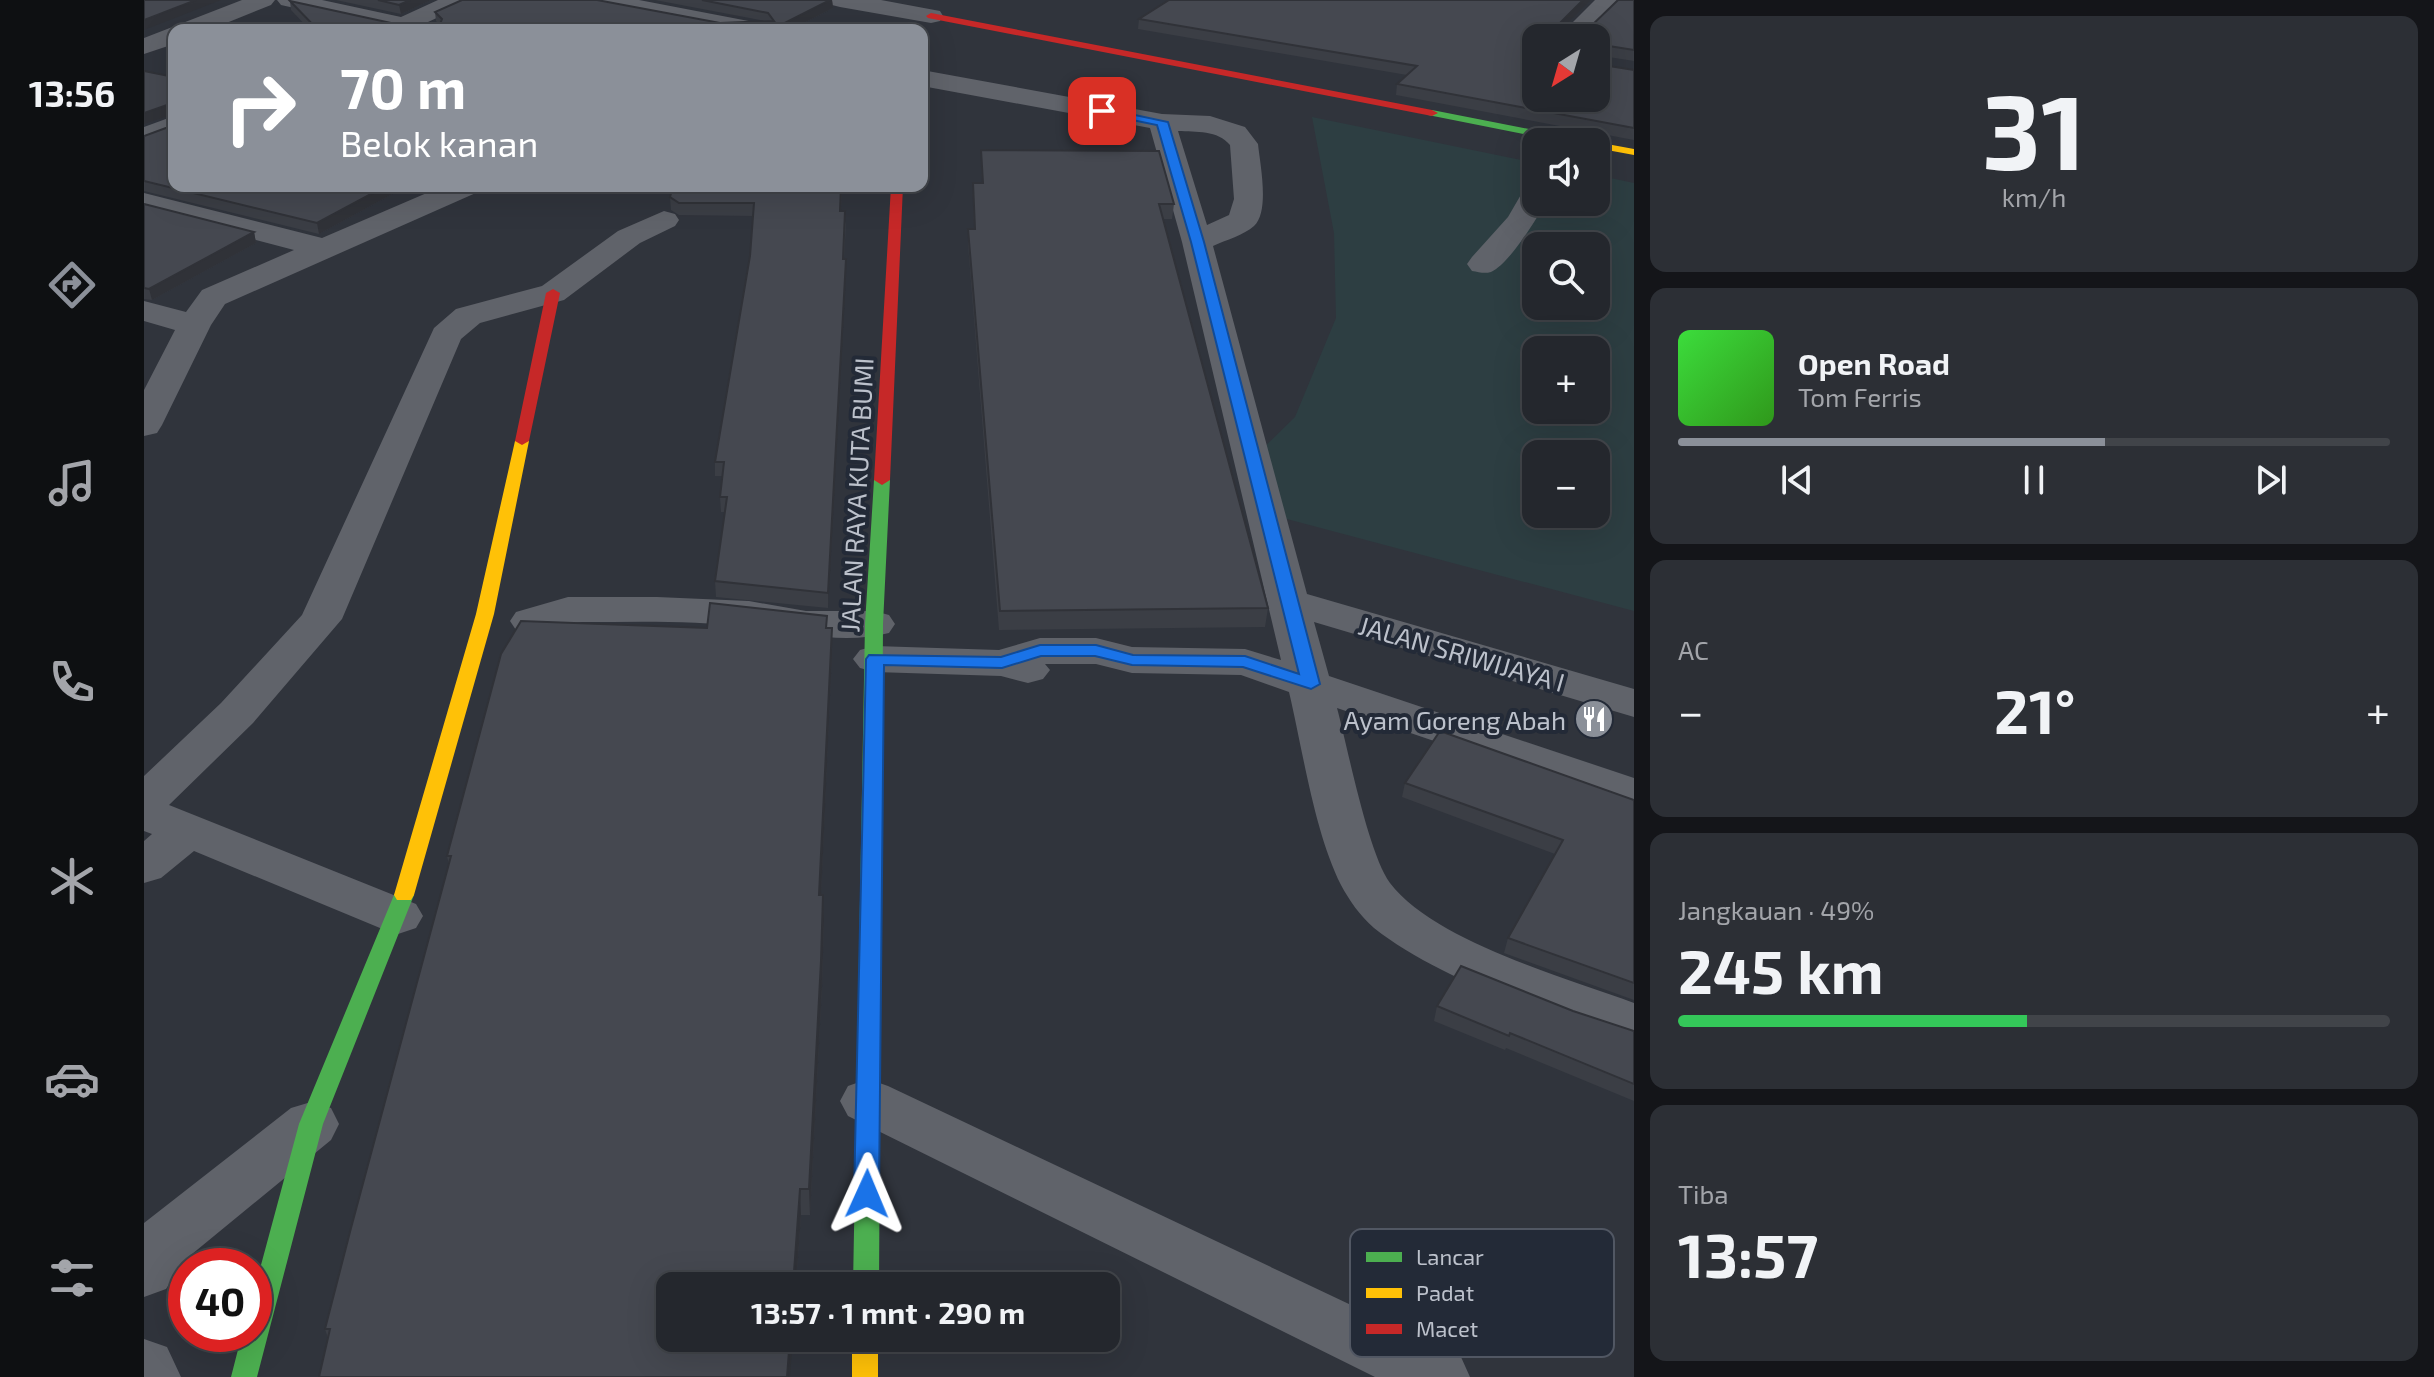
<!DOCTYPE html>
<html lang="id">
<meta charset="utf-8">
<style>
:root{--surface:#24272d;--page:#2c2f35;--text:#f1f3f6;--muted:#a3a5aa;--line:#414449;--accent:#8b9099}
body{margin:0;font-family:"Exo 2",sans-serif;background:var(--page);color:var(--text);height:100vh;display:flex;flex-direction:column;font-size:30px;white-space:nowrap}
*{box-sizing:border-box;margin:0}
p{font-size:26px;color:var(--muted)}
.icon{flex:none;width:44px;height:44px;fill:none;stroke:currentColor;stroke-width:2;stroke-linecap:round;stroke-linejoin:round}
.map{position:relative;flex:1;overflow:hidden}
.panel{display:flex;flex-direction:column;gap:16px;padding:16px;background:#141519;width:800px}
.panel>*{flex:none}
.guide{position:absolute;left:24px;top:24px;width:760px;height:168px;border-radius:16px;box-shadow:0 8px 32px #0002,0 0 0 2px var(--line);background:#8b9099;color:#fff;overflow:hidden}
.needle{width:52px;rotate:217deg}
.controls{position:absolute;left:1378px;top:24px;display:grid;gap:16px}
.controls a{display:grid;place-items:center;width:88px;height:88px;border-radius:16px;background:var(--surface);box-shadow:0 8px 32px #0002,0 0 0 2px var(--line);font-size:40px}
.speed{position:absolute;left:24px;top:1248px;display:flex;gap:16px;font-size:40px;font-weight:700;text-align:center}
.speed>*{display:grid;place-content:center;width:104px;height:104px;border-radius:50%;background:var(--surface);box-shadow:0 8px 32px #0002,0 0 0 2px var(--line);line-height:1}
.speed .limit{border:12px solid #d22;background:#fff;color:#111}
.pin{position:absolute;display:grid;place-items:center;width:68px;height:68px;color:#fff;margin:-34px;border-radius:16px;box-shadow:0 4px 12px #0006}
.me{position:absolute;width:88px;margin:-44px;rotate:1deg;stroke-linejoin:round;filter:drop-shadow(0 0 6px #0008)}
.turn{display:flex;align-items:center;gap:28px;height:168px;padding:0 40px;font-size:36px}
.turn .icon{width:104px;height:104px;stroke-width:2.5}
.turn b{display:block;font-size:56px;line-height:68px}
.big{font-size:60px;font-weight:700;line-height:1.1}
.panel .tile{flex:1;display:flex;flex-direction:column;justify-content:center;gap:12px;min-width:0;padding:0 28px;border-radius:16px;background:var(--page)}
.panel .dial{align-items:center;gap:0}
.dial b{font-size:104px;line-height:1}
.song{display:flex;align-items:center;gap:24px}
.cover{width:96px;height:96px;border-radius:12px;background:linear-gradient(135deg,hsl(120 70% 55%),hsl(110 70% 35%))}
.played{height:8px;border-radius:4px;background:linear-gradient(90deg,var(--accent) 60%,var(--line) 60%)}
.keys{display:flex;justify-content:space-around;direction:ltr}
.heat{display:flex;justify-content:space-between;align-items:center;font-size:44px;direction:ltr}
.charge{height:12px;border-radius:6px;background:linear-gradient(90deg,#34c759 49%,var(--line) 0)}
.trip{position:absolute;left:512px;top:1272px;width:464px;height:80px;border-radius:16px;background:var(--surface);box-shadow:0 8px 32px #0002,0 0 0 2px var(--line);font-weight:700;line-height:80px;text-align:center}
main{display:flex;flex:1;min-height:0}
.dock{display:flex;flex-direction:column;width:144px;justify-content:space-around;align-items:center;background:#0e1012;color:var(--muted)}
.dock .icon{width:56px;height:56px}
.dock .selected{color:var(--accent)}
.dock b{font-size:36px;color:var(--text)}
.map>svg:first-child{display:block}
.green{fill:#2d3e42;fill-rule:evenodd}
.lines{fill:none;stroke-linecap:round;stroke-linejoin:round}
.street{fill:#60636a;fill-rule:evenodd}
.fast{fill:#4caf50;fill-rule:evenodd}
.slow{fill:#ffc107;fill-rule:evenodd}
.jam{fill:#c62828;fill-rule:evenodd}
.wall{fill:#3b3e45}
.shaded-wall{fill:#303238}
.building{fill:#454850;stroke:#303238;stroke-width:2;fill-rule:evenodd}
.route{fill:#1a73e8;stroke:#114b97;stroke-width:2}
.labels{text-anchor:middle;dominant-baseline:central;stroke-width:8;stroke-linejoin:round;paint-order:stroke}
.street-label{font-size:26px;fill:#bcc1cb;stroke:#232a37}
.poi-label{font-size:26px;fill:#bcc1cb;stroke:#232a37;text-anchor:end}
.key{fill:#232a37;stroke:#515763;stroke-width:2}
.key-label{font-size:22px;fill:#bcc1cb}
</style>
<main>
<nav class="dock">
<b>13:56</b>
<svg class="icon selected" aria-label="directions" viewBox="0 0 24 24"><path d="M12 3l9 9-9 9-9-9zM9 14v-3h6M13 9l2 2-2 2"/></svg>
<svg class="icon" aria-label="music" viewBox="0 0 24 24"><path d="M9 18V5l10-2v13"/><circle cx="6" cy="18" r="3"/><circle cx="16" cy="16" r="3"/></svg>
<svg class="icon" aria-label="phone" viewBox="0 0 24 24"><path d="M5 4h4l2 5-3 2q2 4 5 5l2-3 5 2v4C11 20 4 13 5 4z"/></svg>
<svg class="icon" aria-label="climate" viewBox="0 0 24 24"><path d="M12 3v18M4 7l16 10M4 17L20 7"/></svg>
<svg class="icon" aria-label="car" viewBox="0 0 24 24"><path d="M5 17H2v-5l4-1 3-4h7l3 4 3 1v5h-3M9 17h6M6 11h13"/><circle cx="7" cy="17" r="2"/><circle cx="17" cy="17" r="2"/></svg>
<svg class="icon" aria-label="filters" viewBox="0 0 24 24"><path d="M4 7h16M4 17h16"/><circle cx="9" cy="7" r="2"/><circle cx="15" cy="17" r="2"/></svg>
</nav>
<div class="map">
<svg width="1490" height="1377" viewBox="0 0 1490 1377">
<rect width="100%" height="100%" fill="#30343c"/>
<path class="green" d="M1168,117L1392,163V202H1452V175L1490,183V611L1124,514L1109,458L1151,417L1192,318L1190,233ZM1392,246H1452V306H1392ZM1392,350H1452V410H1392ZM1392,454H1452V514H1392Z"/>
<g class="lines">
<path class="street" d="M98,0H131L127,5L65,30H30V44L0,54V38Z
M133,0H178L257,17L294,0H325L321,5L284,22L294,25L297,30H249L137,5Z
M445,0H495L615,23L624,25L627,30H577L457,7L449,5Z
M684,0H737L796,11L799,16L796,21L787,23L696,7L688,5Z
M1451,0H1477L1439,38H1413Z
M778,70L1018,114L1066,116L1101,127L1114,144C1116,164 1126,211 1110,226C1100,235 1082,240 1069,246L1163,594L1490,689V717L1170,622L1185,676L1490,778V809L1193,708C1204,749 1224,853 1246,883C1290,941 1422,978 1490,1003V1044C1414,1021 1291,977 1230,928C1216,916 1205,900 1197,885C1170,831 1159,751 1145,692L1097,675L988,673L952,664H901L906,670L899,679L884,683L857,676L731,672L716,668L709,659L716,650L731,646L855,650L896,638H952L988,647L1101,649L1137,660L1038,242L1006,128L778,86ZM1034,131C1052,132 1074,130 1086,145L1090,199L1085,215L1063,225Z
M30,116V134L0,145V127Z
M1392,183V202H1402C1392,220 1365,264 1347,272C1340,274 1335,272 1328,271L1323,264L1328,257L1364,217L1382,186Z
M299,186H339L334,192L81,304L67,325L18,425L13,433L0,436V390L31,330L0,321V301L42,312L58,290L150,250L0,211V193L178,238Z
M520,211L531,214L535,220L531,226L496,243L420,300L336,323L317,339L198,619L109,723L25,805L272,904L279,916L272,928L254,934L236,928L50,851L17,878L0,883V841L8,834L0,831V776L77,703L158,615L290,328L312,309L398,286L474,231Z
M424,597H513L605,601L662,611H730L745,615L751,624L745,633C698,645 651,632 604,627C549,620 493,622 438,622C414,623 396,636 372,630L366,621L372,612Z
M724,1079L744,1086L1317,1357L1326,1377H1231L704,1116L696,1101L704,1086Z
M167,1102L187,1108L195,1124L187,1140L42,1259L22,1289L0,1297V1223L147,1108Z
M0,1339L23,1347L37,1377H0Z"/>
<path class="fast" d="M1288,110L1436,139L1442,142H1419L1284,115V111Z
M738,475L746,480L739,624L735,1286H709L721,624L730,480Z
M260,888L267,890L270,895L179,1124L113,1377H87L98,1334H110V1291L155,1124L250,895L253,890Z"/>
<path class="slow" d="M1450,142H1452L1490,149V155L1452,148Z
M378,437L385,441L350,614L270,895L267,900H253L250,895L332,614L371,441Z
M708,1338H734V1377H708Z"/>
<path class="jam" d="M787,13L1288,110L1294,113L1288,116L784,18L782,16Z
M747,186H759L746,480L738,485L730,480Z
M409,289L416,293L385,441L378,445L371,441L402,293Z"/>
</g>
<path class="wall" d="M192,0H287L257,14Z
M511,0H688L689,8L646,30H166L147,10L146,1L247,23L295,24L292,21L291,12L576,23L621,21Z
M1490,0V61L1452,55V64L1490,70V140L1252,95L1253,84L1263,75L994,29L995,19L1443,30Z
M0,136L263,186L175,234L0,191Z
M837,150L1030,204L1028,219H1019L1124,608L1121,627L855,630L824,244V229H830L829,183H838Z
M527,186H698L697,211L702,224L700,259L702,272L684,608L572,597L571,581L581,512H577L576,497L578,476H571V462L606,256L609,216L535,215L527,210L526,197L528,190Z
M0,204L110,232L112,243L8,300L0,299Z
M563,628H688V652L677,895H679L680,920L678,987L666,1215H657L652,1286H526L184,1338L181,1329L305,865L303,856Z
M1261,783L1490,800V1000L1360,953L1364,938L1411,854L1258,797Z
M1293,1006L1429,1011L1490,1031V1101L1362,1048L1361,1050L1290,1021Z"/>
<path class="shaded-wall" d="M52,0H77L0,30V20Z
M266,0H287L257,14L255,5Z
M686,0H688L689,8L646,30H627Z
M1439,0H1447L1411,36L1413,26Z
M29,103L30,114L0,124V113Z
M242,186H263L175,234L173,223Z
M110,232L112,243L8,300L5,289Z
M702,259V272L684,608V593Z
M688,628V652L676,920L675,895Z
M679,895L680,920L678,987L666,1215L665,1189Z
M656,1189L657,1215L652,1286H649Z
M646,1338H649L646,1377H643Z"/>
<path class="building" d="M0,0H52L0,20Z
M234,0H266L255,5Z
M318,0H453L576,23L630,21L624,13L558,0H686L627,30H174L146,1L247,23L296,24L298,19L291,12Z
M1025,0H1439L1413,26V30H1443L1474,0H1490V50L1452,44V64L1490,70V128L1253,84L1273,66L995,19ZM1392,38H1452V98H1392Z
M0,71L30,77V121L29,103L0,113Z
M30,125V186H242L173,223L0,181V136Z
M837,150L1015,151L1030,204H1015L1124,608L856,611L824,229H831L829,183H839Z
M529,186H697L696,211H701L699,259H702L684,593L571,581L583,497H576L580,462H571L606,256L610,203H535L526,197Z
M0,204L110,232L5,289L0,288Z
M566,603L683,616L682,628H688L675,895H679L677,961L665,1189H656L649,1286H526V1338H646L643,1377H175L186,1329H181L207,1228L307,856H303L357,654L377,621L563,628Z
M1296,731L1490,800V983L1364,938L1419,840L1261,783Z
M1317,966L1429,1011L1490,1031V1084L1366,1033L1365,1036L1293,1006Z"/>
<path class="route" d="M958,108L1024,122L1060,242L1176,684L1167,689L1099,667L988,665L951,656H897L858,668L740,665L735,1194L731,1201L723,1203L714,1201L710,1194L722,659L725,655L857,657L896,645H952L989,655L1101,656L1155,674L1047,242L1013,125L954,113L952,111Z"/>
<defs>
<g id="restaurant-disc" transform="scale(2)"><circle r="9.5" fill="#8b9099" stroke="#232a37"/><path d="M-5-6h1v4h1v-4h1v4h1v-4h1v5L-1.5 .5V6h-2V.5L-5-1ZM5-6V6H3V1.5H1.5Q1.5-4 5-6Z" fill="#fff"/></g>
</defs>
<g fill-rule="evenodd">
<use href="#restaurant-disc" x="1450" y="719"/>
</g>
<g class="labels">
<g class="street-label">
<text transform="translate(712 495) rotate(-87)">JALAN RAYA KUTA BUMI</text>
<text transform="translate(1318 653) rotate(16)">JALAN SRIWIJAYA I</text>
</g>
<g class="poi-label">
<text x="1422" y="719">Ayam Goreng Abah</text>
</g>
</g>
<rect x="1206" y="1229" width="264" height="128" rx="12" class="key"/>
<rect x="1222" y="1252" width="36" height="10" fill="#4caf50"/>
<rect x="1222" y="1288" width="36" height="10" fill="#ffc107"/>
<rect x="1222" y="1324" width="36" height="10" fill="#c62828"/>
<g class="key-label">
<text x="1272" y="1265">Lancar</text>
<text x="1272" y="1301">Padat</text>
<text x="1272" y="1337">Macet</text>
</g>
</svg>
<div class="controls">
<a><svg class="needle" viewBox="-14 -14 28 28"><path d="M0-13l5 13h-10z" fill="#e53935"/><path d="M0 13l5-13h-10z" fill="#a3a5aa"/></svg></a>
<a><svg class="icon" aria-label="sound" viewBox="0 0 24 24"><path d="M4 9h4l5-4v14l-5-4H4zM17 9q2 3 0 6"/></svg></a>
<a><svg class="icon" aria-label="search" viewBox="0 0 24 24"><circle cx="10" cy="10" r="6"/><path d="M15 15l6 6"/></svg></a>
<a>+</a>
<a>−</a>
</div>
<div class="speed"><div class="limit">40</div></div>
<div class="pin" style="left:958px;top:111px;background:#d93025"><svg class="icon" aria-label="arrive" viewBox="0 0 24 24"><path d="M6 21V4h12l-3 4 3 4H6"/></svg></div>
<svg class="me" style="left:723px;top:1194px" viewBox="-20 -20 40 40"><path d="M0-17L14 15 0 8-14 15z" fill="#1a73e8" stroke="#fff" stroke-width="4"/></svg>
<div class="trip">13:57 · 1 mnt · 290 m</div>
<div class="guide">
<div class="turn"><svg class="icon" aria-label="right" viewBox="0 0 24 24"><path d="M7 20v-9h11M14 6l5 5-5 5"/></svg><div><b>70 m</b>Belok kanan</div></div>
</div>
</div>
<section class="panel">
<div class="tile dial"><b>31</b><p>km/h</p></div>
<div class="tile">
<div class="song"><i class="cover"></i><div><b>Open Road</b><p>Tom Ferris</p></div></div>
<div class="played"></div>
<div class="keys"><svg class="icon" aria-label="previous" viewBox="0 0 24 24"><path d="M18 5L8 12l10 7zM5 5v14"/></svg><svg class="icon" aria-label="pause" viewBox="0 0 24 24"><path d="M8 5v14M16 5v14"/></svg><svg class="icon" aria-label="next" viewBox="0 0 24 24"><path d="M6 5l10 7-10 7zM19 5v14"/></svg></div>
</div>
<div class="tile"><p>AC</p>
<div class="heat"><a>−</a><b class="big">21°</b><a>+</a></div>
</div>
<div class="tile"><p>Jangkauan · 49%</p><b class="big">245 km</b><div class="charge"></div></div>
<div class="tile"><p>Tiba</p><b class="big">13:57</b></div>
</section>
</main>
